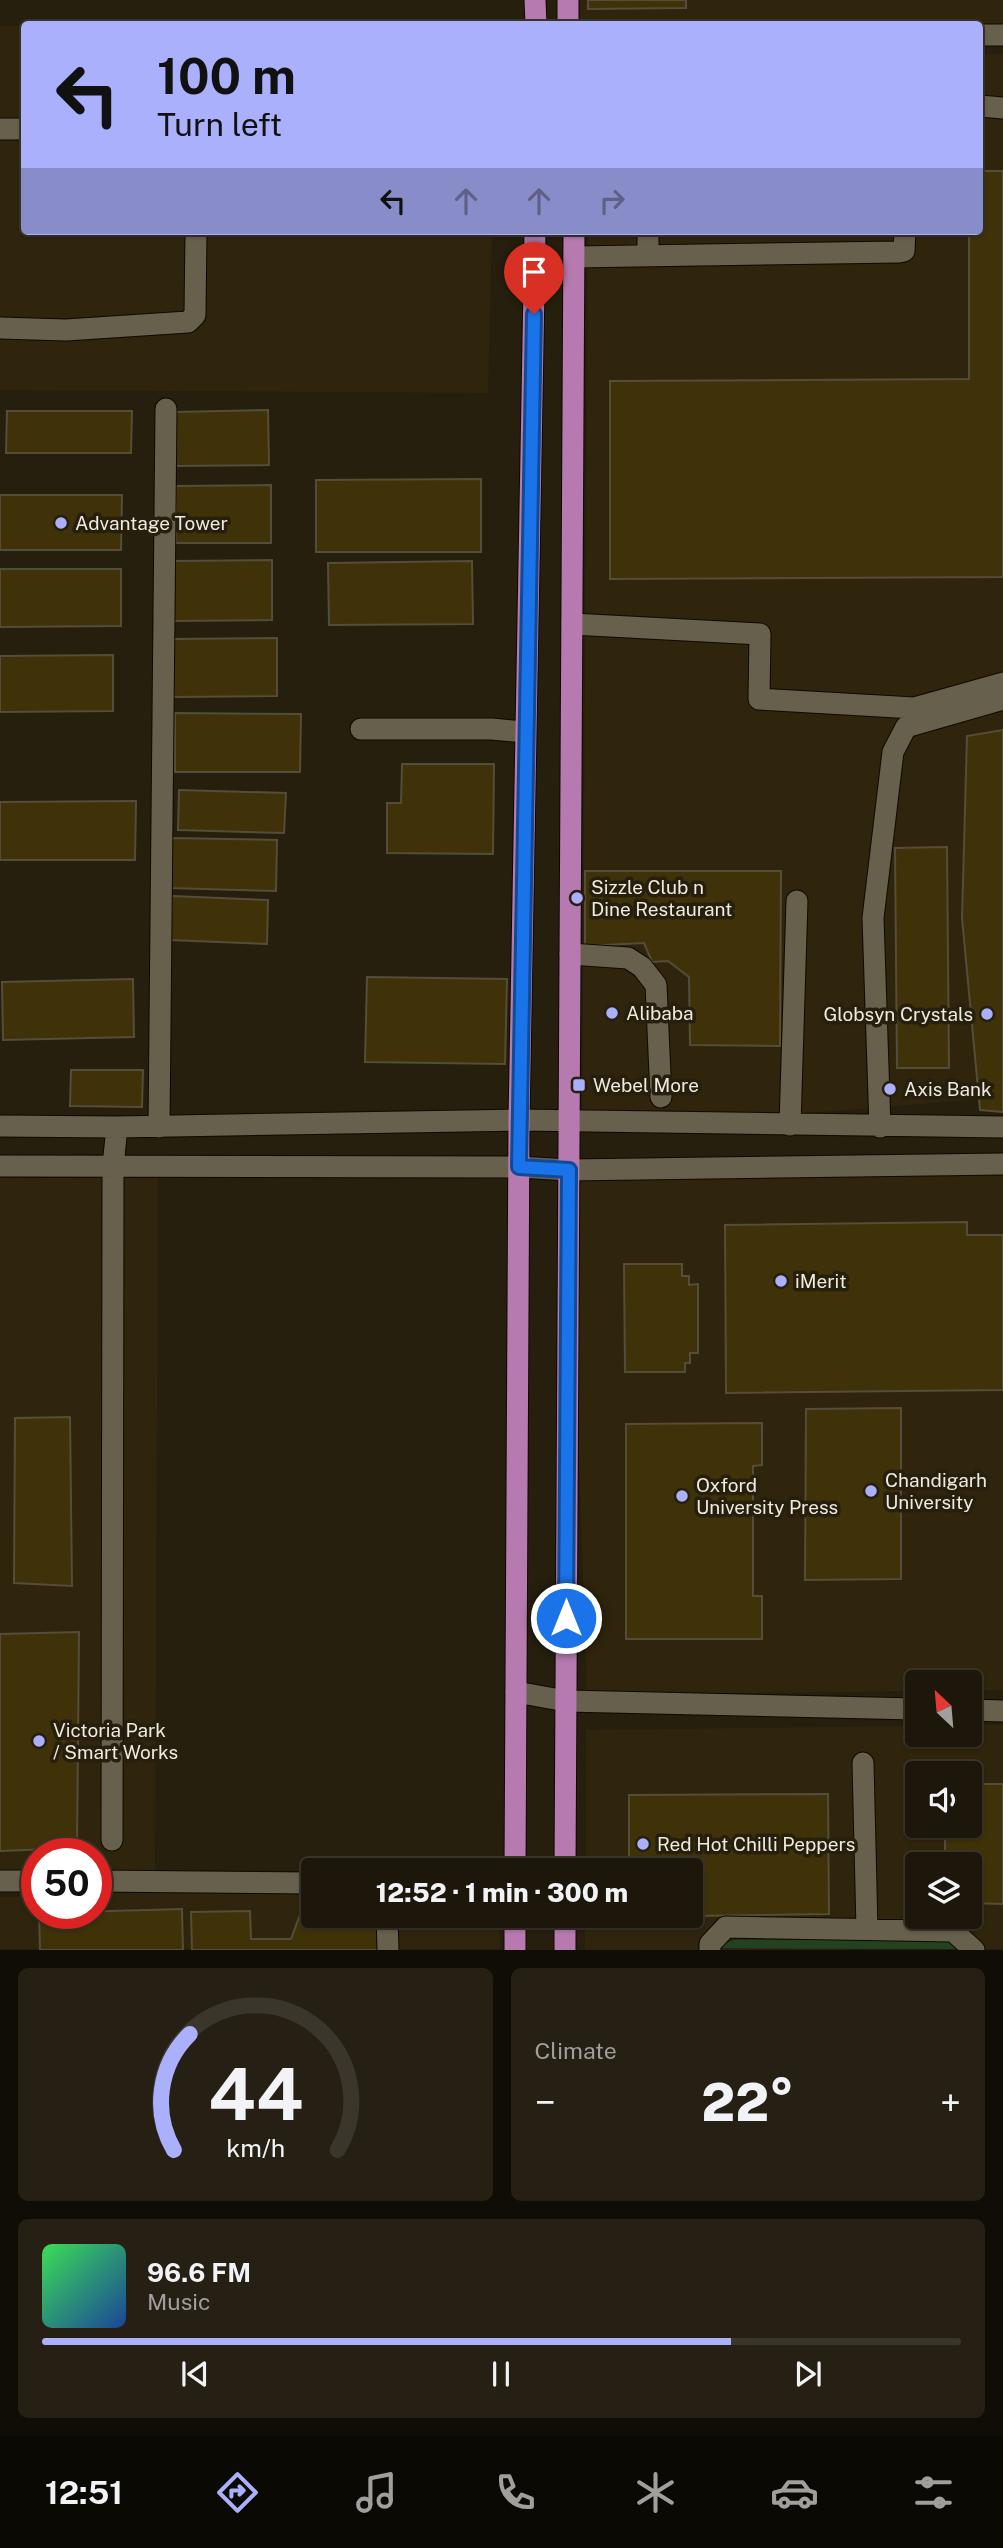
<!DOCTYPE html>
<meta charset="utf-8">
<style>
:root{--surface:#1c170a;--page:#252013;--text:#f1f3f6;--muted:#a09f9c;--line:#3a362b;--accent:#aab0fb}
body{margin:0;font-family:"Public Sans",sans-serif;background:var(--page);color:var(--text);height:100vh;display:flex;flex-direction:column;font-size:26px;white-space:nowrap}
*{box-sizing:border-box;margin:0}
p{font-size:23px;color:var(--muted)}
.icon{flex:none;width:38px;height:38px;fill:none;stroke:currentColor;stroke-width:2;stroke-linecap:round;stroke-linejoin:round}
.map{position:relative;height:1950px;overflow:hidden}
.drawer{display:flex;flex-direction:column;gap:18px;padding:18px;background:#0f0d06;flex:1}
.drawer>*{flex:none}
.top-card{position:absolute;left:21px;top:21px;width:962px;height:214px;border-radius:7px;box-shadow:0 2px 5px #0004,0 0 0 2px var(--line);background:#aab0fb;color:#111;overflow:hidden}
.needle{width:46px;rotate:334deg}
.buttons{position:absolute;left:905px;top:1670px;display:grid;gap:14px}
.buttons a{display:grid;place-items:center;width:77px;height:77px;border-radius:7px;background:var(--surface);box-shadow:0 2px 5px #0004,0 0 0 2px var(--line);font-size:35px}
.speed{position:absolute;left:21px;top:1838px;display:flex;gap:14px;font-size:35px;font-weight:700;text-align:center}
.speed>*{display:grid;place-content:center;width:91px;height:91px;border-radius:50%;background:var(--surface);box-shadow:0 2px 5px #0004,0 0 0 2px var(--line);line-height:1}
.speed .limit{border:10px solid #d22;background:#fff;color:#111}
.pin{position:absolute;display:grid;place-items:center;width:60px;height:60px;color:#fff;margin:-72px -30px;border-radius:50% 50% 50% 0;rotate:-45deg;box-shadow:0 0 7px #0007}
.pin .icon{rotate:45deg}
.me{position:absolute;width:77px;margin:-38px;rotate:0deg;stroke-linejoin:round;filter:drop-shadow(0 0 5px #0008)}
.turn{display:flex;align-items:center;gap:24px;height:147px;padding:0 21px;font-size:32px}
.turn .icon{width:91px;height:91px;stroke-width:2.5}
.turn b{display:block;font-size:49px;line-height:60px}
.lanes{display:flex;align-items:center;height:66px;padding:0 21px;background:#0003;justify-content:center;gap:35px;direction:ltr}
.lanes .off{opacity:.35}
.big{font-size:52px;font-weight:800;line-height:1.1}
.drawer .card{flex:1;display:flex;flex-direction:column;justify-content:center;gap:10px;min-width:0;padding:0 24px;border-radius:10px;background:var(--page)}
.drawer .dial{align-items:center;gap:0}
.dial svg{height:182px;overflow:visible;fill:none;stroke:var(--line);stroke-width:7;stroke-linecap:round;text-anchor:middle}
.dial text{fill:var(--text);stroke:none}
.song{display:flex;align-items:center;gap:21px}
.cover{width:84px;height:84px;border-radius:10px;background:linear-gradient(135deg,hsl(130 70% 55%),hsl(220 70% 35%))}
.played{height:7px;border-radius:4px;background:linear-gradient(90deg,var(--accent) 75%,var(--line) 75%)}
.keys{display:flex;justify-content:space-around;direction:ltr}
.heat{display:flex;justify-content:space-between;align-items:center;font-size:38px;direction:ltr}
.drawer .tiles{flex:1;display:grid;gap:18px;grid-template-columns:1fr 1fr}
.card:last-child{grid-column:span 2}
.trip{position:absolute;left:301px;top:1858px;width:402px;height:70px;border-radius:7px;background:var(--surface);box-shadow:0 2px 5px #0004,0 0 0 2px var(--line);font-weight:800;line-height:70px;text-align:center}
.tabs{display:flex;height:112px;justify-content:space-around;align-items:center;background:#0b0904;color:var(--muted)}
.tabs .icon{width:49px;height:49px}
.tabs .current{color:var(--accent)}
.tabs b{font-size:32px;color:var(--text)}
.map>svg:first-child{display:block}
.built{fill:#2e250c;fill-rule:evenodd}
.green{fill:#234222}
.building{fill:#3f3209;stroke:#544d39;stroke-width:2}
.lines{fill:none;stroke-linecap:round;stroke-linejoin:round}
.minor-casing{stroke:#0f0900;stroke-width:23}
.major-casing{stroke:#0f0900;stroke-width:23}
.minor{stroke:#67604c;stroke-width:21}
.major{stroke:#b67ab0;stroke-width:21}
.route-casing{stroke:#114b97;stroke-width:18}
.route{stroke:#1a73e8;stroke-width:12}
.poi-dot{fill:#aab0fb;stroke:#261f0d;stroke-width:2.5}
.labels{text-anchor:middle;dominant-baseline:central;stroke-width:7;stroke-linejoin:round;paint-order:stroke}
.poi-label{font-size:19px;fill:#eeeade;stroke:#261f0d;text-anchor:start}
</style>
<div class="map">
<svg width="1003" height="1950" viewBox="0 0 1003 1950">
<rect width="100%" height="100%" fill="#261f0d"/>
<path class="built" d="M579,0H1003V27L579,24Z
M497,21V24H159Z
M0,26H24V231H492L488,393L0,390Z
M980,54H1003V1097L582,1132L588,231H980Z
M569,1170L1003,1173V1690H970V1682H917V1691L587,1695Z
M0,1178H158L155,1887H96V1853H37V1887H0Z
M970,1725H1003V1949L585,1950V1916H691V1871H586V1730L917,1726V1734H970ZM917,1773H970V1825H917ZM917,1864H970V1916H917Z
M313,1885V1916H499L500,1949H0V1897L37,1896V1913H96V1893Z"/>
<path class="green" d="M946,1939L961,1949L714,1948L734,1940Z"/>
<path class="building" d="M588,0H686V8L588,9Z
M980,171H1003V577L610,579V381L969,379V231H980Z
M268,410L269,465L175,466V412Z
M7,411H132L131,453H6Z
M481,479V552H316V480Z
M271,485V543H176V486Z
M0,495H122L121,550H0Z
M272,560V620L171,621L170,561Z
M472,561L473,624L329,625L328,563Z
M0,569H121V626L0,627Z
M277,638V696L174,697V639Z
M113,655V711L0,712V656Z
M175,713L301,714L300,772H175Z
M1003,730V1112L980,1110L962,918L967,736Z
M402,764H494L493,854L387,853V803H401Z
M179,790L286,793L284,833L178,830Z
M136,801L135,860H0V802Z
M171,838L277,840L276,891L170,888Z
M947,847L949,1068H897L895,848Z
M585,871H781L780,1046L690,1045L689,977L668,961L652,962L644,943L585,946Z
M172,896L268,900L267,944L170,940Z
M367,977L507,979L505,1064L365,1062Z
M133,979L134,1037L3,1040L2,982Z
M71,1070H143L142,1107L70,1106Z
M967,1222V1235H1003V1390L726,1393L725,1225Z
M624,1264H682V1276H689V1285L698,1284V1353H690V1363H685V1372H625Z
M901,1408V1579L805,1580L806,1409Z
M70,1417L72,1586L14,1583L15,1418Z
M762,1423V1465L753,1466V1596H762V1639H626V1424Z
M79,1632L77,1848L0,1851V1634Z
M970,1784H1003V1904L970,1903V1864H945V1825H970Z
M828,1794L829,1914L691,1916V1871H629V1795Z
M182,1909L183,1950H40L39,1913Z
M250,1911L251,1939H291L301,1912H313V1916H386L387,1950H192L191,1912Z"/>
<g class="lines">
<g class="minor-casing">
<path id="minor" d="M980,35H1003
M980,106L1003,108
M0,129H24
M648,254V231
M574,257L899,252L904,251L905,231
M0,328L66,330L188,322L195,315L196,231
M572,624L760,634L759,699L914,708L1003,683
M361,729H492L524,732
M570,954L628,958L642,967L656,985L661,1097
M790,1125L797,901
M0,1126L117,1127L519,1120L1003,1127
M159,1127L166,409
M880,1127L873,918L893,752L906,727L1003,699
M0,1166L519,1167L569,1170L1003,1164
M516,1692L566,1701L917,1709
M970,1710L1003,1711
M863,1763L867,1929
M112,1840L113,1166L117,1127
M0,1881H37
M96,1881L313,1883
M387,1916L388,1950
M710,1950V1944L726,1927L953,1931L974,1950"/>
</g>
<g class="major-casing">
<path id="major" d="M535,0L536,24
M568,24V0
M515,1871L519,1120L535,231
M565,1871L574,231
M515,1950V1916
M565,1950V1916"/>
</g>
<use href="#minor" class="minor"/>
<use href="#major" class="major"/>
</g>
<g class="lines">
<g class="route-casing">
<path id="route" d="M534,314C531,599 522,883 519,1167L569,1170L566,1618"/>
</g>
<use href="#route" class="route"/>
</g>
<g class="poi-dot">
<circle cx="61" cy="523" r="7"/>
<circle cx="577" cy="898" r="7"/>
<circle cx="612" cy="1013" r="7"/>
<circle cx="987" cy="1014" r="7"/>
<rect x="572" y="1078" width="14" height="14" rx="3.5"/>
<circle cx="890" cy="1089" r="7"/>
<circle cx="781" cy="1281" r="7"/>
<circle cx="871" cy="1491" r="7"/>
<circle cx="682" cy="1496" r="7"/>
<circle cx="39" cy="1741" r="7"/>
<circle cx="643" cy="1844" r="7"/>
</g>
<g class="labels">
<g class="poi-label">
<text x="75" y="523">Advantage Tower</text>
<text x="591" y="887">Sizzle Club n<tspan x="591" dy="22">Dine Restaurant</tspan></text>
<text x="626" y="1013">Alibaba</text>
<text x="973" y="1014" text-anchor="end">Globsyn Crystals</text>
<text x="593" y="1085">Webel More</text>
<text x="904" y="1089">Axis Bank</text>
<text x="795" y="1281">iMerit</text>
<text x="885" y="1480">Chandigarh<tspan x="885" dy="22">University</tspan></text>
<text x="696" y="1485">Oxford<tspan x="696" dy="22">University Press</tspan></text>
<text x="53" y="1730">Victoria Park<tspan x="53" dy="22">/ Smart Works</tspan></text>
<text x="657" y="1844">Red Hot Chilli Peppers</text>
</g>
</g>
</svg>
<div class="buttons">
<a><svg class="needle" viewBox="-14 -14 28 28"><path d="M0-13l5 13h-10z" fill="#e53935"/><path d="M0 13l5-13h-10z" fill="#a09f9c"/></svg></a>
<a><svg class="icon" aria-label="sound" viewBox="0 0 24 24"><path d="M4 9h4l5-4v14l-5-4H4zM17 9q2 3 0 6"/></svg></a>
<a><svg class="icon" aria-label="layers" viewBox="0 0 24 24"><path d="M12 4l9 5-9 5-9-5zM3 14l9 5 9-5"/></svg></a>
</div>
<div class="speed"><div class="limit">50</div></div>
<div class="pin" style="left:534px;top:314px;background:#d93025"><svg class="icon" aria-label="arrive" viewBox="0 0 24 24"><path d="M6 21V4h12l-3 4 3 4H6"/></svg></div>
<svg class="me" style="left:566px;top:1618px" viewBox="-20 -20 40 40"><circle r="17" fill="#1a73e8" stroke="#fff" stroke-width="3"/><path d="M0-11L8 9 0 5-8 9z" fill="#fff"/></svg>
<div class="trip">12:52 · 1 min · 300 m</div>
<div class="top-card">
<div class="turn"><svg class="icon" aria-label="left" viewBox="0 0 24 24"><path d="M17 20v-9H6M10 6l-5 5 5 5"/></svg><div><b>100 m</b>Turn left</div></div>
<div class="lanes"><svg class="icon" aria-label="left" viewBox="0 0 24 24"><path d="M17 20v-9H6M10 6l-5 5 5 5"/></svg><svg class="icon off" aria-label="ahead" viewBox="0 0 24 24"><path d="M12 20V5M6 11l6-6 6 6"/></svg><svg class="icon off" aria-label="ahead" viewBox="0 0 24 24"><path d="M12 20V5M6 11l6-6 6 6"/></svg><svg class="icon off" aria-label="right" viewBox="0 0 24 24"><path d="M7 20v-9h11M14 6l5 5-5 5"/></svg></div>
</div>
</div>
<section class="drawer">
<div class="tiles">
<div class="card dial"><svg viewBox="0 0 100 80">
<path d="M14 69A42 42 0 1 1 86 69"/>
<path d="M14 69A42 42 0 0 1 21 18" stroke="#aab0fb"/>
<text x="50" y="56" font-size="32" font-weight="700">44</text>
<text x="50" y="72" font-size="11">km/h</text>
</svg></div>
<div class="card"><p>Climate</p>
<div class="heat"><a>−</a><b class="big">22°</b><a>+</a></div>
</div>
<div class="card">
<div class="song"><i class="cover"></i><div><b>96.6 FM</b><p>Music</p></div></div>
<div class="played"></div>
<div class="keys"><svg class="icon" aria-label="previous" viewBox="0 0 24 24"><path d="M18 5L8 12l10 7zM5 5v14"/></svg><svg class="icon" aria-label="pause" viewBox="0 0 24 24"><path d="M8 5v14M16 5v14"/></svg><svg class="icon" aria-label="next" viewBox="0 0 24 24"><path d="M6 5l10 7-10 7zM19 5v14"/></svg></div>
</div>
</div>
</section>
<nav class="tabs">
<b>12:51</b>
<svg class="icon current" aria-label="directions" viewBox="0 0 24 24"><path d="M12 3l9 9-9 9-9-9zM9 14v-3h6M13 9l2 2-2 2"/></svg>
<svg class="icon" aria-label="music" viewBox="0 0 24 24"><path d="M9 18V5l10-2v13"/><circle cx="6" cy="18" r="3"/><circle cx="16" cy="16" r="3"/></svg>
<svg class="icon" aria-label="phone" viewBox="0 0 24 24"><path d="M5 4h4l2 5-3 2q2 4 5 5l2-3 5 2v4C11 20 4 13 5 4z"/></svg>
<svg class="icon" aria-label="climate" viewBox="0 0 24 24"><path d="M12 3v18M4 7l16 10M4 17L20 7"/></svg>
<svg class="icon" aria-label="car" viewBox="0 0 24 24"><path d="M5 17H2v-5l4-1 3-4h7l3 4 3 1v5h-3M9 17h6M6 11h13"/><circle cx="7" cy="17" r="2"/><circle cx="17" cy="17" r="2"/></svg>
<svg class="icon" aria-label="filters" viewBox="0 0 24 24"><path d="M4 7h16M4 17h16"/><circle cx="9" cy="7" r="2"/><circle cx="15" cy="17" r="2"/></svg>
</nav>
